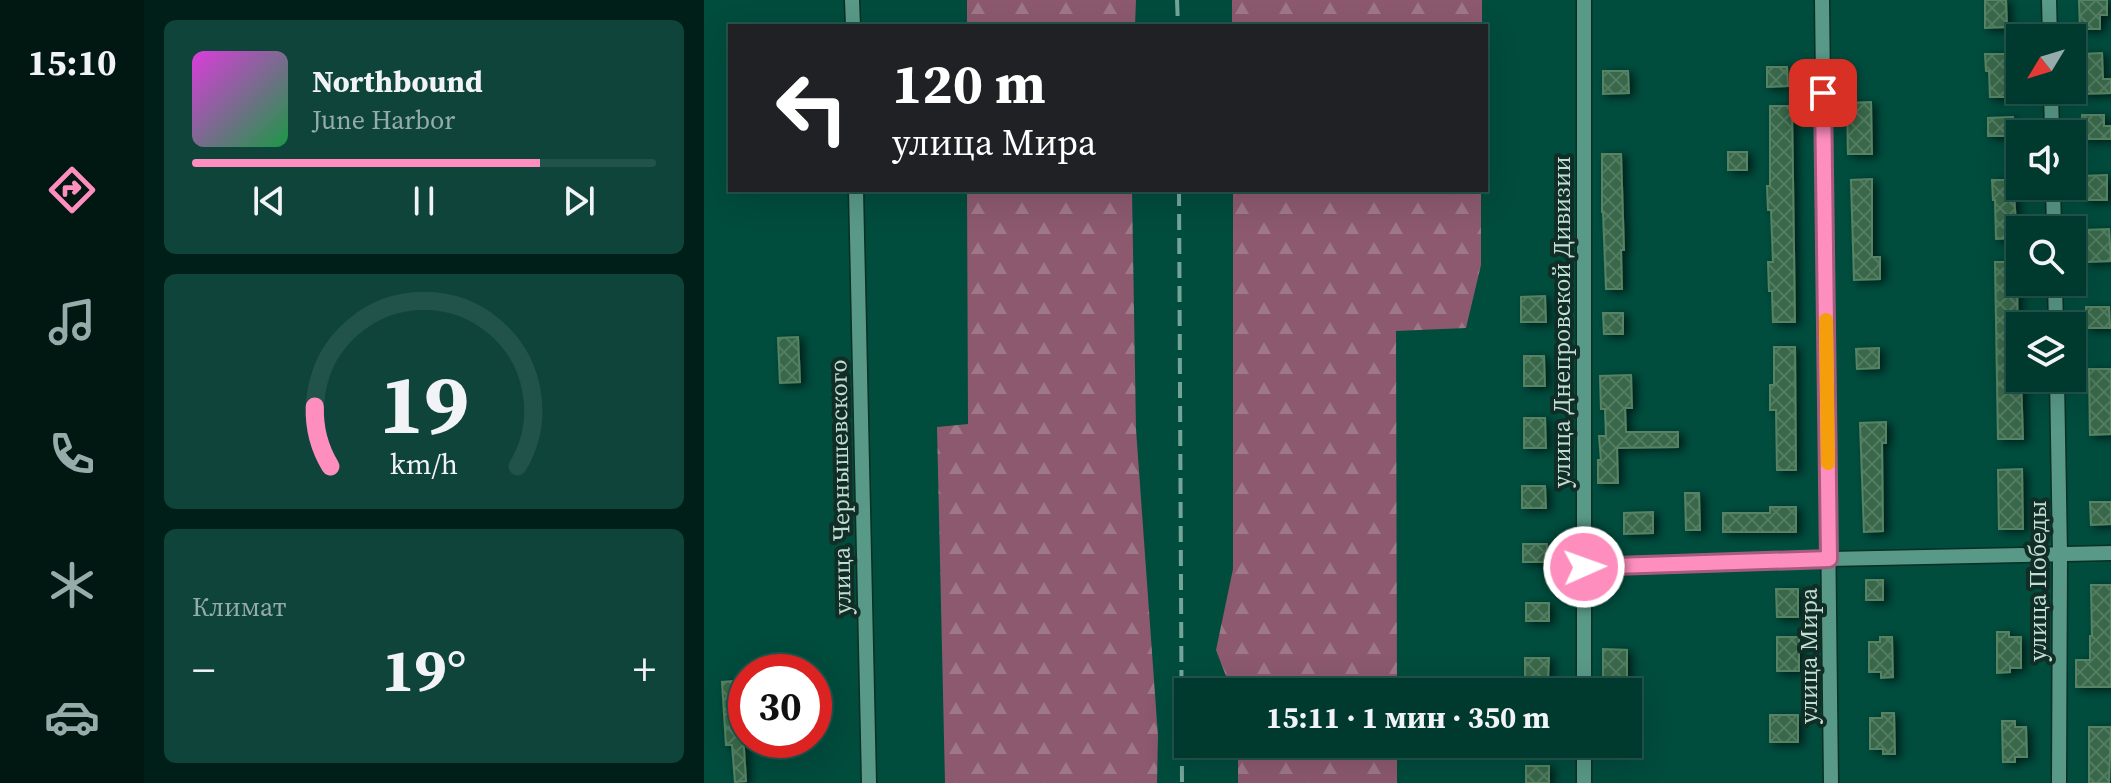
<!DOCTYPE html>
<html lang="ru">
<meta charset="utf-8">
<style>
:root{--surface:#00392e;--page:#0e443a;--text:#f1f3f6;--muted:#95acaa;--line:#22534a;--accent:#fe8ebe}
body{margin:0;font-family:"Source Serif 4",serif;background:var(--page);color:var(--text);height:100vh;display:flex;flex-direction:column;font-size:30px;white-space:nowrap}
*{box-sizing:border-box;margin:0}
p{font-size:26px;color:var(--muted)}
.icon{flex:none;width:44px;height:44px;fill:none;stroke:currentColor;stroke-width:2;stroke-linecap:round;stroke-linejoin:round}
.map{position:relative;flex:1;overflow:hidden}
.panel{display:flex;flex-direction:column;gap:20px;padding:20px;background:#001f19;width:560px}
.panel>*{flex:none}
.top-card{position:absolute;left:24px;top:24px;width:760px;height:168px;border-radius:0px;box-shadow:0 8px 32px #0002,0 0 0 2px var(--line);background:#202124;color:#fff;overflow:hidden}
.needle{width:52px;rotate:232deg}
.fabs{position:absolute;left:1302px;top:24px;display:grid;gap:16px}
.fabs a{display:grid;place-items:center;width:80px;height:80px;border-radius:0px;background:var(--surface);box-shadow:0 8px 32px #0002,0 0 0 2px var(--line);font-size:40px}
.speed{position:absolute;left:24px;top:654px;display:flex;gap:16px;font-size:40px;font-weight:700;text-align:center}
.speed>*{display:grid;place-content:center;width:104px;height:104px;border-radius:50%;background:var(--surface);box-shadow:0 8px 32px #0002,0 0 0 2px var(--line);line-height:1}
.speed .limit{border:12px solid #d22;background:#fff;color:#111}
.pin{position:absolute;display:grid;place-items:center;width:68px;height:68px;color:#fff;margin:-34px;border-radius:16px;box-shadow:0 4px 12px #0006}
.me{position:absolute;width:88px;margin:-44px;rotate:88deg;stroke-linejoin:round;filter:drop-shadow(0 0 6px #0008)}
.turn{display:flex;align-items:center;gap:28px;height:168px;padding:0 32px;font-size:36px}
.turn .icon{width:104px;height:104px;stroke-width:2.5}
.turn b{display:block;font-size:56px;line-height:68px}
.big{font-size:60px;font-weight:700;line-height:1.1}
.panel .widget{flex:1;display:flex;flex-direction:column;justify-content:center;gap:12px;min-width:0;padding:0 28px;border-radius:12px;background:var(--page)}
.panel .dial{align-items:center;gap:0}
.dial svg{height:208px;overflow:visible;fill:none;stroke:var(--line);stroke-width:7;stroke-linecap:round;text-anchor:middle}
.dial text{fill:var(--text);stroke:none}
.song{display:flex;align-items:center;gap:24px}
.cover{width:96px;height:96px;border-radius:12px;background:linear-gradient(135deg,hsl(300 70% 55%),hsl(140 70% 35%))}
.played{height:8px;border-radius:4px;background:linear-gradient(90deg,var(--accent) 75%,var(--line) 75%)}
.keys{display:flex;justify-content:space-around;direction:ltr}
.heat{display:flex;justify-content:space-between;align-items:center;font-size:44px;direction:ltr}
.trip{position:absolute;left:470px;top:678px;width:468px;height:80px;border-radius:0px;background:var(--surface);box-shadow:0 8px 32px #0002,0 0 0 2px var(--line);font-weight:700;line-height:80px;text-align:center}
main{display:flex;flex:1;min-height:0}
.menu{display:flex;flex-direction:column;width:144px;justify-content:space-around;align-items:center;background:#001712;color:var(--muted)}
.menu .icon{width:56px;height:56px}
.menu .on{color:var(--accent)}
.menu b{font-size:36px;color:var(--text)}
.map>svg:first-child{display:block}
.forest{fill:url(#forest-firs)}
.building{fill:url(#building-cross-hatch);stroke:#548363;stroke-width:2;filter:url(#shadow)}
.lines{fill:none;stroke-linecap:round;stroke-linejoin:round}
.minor-casing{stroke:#0b2e25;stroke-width:17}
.minor{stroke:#599987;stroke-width:14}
.rail{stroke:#75a59a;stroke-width:4;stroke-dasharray:16 8;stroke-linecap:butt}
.route-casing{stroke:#a55c7c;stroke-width:20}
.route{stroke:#fe8ebe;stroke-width:14}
.slow{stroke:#f59e0b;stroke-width:14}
.labels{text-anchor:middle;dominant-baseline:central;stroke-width:8;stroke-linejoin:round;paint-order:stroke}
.street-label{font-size:24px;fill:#bfded4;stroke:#122d25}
</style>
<main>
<nav class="menu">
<b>15:10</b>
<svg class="icon on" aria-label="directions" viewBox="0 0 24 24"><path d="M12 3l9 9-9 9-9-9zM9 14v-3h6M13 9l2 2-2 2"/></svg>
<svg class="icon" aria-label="music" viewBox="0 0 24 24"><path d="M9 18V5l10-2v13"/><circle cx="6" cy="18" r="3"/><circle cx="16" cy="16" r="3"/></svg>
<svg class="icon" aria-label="phone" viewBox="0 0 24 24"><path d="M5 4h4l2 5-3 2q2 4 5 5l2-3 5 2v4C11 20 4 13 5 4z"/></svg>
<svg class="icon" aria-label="climate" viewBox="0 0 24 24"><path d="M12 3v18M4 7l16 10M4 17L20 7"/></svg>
<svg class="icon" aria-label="car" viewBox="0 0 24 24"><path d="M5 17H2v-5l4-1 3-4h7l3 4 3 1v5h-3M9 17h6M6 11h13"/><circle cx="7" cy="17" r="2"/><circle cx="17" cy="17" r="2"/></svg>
</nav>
<section class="panel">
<div class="widget">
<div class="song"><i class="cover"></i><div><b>Northbound</b><p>June Harbor</p></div></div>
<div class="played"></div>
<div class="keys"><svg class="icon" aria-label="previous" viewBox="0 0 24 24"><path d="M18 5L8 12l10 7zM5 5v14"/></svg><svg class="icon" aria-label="pause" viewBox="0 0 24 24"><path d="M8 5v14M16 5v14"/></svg><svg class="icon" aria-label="next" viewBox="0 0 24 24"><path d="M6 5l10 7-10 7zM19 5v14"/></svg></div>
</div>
<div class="widget dial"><svg viewBox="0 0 100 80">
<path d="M14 69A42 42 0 1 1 86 69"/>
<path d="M14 69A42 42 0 0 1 8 46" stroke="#fe8ebe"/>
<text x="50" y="56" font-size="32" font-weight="700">19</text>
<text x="50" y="72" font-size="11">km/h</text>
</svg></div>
<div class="widget"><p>Климат</p>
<div class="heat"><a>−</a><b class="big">19°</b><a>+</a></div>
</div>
</section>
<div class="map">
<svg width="1407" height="783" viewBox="0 0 1407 783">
<defs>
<pattern id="forest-firs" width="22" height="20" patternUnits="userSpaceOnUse" patternTransform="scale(2)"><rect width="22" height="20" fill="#8c596e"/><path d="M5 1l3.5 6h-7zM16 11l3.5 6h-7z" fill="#9f7888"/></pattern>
<pattern id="building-cross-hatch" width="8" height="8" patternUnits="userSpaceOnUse" patternTransform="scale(2)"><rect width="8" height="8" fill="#386748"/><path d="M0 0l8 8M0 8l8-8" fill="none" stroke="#537c62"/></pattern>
<filter id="shadow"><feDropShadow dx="4.5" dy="2.5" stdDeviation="4" flood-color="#0009"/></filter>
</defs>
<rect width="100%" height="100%" fill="#004c3d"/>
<path class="forest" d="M263,0H432L431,26H263Z
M528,0H778V26H528Z
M263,190H428L432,429L454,736L453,783H241L233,427L264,424Z
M529,190H777V265L762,328L692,331L693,692H528L512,650L529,569Z
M534,744H693V783H534Z"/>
<path class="building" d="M1281,0H1302L1303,27L1281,28Z
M1375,0H1403V15H1396V29H1376Z
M1398,53L1399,79H1407V93L1378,94V54Z
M1281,54H1308L1306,97H1286L1285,71H1282Z
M1063,67H1083L1084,86L1063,87Z
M899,71H924L925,93L899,94Z
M1167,102L1168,154H1144L1143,103Z
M1066,106H1088L1091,322H1069L1068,291H1065L1064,262H1069L1067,210H1064L1063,186H1066Z
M1378,115H1400V126H1407V139H1378Z
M1309,117V136H1284V118Z
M1024,152H1043V170H1024Z
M898,154H917L920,250H917L918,289H902L899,212H898Z
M1403,175V200H1381L1380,176Z
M1168,179V257H1176V279L1150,280L1147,180Z
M1288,180H1309L1313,238L1292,239L1291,200H1289Z
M1405,229L1407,261L1383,262L1382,230Z
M1291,262H1313L1314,373L1317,378L1319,439H1294Z
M841,296L842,322H817V297Z
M1382,307H1405L1406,328H1383Z
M899,313H919V334H900Z
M94,337L96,382L76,383L74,338Z
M1070,347H1091L1092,470H1073L1072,410H1066V385H1070Z
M1175,348V368L1153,369L1152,349Z
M820,356H840L841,386H820Z
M1385,369H1407V434L1386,435Z
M927,375L928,408H921L922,432H974V447L913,448L914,483H894V460H897L895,436H902L901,409H897L896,376Z
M820,418H841L842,448H820Z
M1182,422V443H1178L1179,531L1160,532L1156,423Z
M1318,469L1319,529H1295L1294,470Z
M818,486H841L842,508H818Z
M981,493H995L996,530H982Z
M1386,502H1407V524L1387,525Z
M1066,507H1092V532H1019V513H1066Z
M949,512V533L920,534V513Z
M819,544H843L842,562H819Z
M1162,580H1179V600H1162Z
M1387,585H1407V687H1372V660H1386V636H1388Z
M1072,589H1094V617H1073Z
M822,603H845V621H822Z
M1293,632H1305V637H1317V668H1306V672L1293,673Z
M1073,637H1095V671H1073Z
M1176,637H1188L1189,677L1177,678V672H1165V642H1176Z
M899,649L923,650V682H899Z
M821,658H845L844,680H821Z
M42,680V699H37L42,781L31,782L28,745H22L18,682Z
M1178,713H1190L1191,754H1179V749H1166V718H1178Z
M1066,715H1094V742H1066Z
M1298,721H1311V727H1322L1323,757H1311V762H1299Z
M1385,727H1407L1405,783H1385Z
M822,766H845V783H822Z"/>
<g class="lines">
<g class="minor-casing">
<path id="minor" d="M148,0L149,26
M880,0V692
M1118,0L1127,783
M1345,0L1346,38
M1347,90L1348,134
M1349,186L1350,230
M152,190L165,783
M1351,282L1352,326
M1353,378L1356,554L1355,783
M880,567L1125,559L1407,553
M880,744V783"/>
</g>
<use href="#minor" class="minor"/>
<path class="rail" d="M473,0L474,26
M475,190L478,783"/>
</g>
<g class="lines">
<g class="route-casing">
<path id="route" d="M880,567L1125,559L1119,93"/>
</g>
<use href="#route" class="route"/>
<path class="slow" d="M1122,320L1124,463"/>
</g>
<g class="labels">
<g class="street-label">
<text transform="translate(857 322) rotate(-90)">улица Днепровской Дивизии</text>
<text transform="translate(136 487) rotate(-91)">улица Чернышевского</text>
<text transform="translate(1333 581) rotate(-90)">улица Победы</text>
<text transform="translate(1104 656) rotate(-90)">улица Мира</text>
</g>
</g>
</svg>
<div class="fabs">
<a><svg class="needle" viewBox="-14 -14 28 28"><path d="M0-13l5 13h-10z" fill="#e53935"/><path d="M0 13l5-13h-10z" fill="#95acaa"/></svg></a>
<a><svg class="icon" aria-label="sound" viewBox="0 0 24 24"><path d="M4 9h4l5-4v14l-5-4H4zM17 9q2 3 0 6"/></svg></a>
<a><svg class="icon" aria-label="search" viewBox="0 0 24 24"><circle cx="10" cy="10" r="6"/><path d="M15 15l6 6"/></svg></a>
<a><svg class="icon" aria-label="layers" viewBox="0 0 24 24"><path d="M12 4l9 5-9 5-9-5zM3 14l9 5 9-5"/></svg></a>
</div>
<div class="speed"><div class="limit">30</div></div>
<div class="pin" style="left:1119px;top:93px;background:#d93025"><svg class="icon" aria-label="arrive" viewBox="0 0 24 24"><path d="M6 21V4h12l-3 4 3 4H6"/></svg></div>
<svg class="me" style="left:880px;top:567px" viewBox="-20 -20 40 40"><circle r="17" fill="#fe8ebe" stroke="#fff" stroke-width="3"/><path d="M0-11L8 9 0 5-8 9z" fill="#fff"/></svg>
<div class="trip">15:11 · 1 мин · 350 m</div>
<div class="top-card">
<div class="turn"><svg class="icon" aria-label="left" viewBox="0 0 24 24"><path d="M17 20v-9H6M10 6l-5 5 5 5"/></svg><div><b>120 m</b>улица Мира</div></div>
</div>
</div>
</main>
